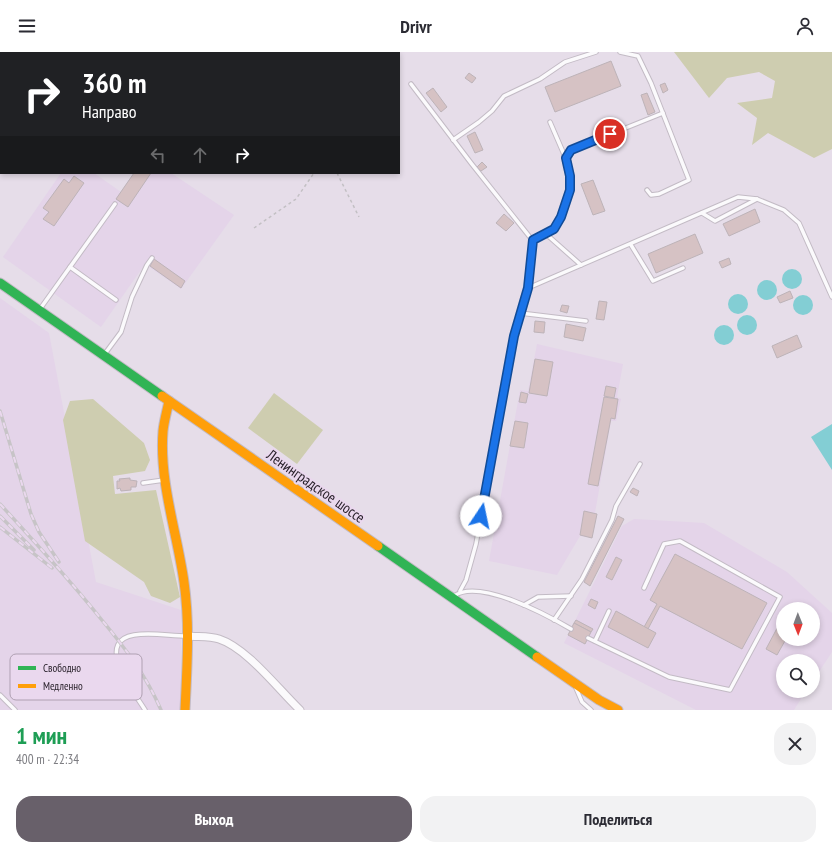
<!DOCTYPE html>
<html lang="ru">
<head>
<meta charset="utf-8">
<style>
	body { margin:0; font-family:"PT Sans Narrow",sans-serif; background:#f2f2f3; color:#2b2b33; height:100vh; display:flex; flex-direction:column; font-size:15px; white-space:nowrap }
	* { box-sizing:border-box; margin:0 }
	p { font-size:13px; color:#7c7c81 }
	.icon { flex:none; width:22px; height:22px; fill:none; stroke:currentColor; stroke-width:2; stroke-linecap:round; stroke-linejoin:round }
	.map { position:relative; height:658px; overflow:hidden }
	.details { display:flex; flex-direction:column; background:#fff; flex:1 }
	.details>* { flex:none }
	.hud { position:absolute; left:0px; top:0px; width:400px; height:122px; box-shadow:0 2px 6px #0003; background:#202124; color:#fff; overflow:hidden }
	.needle { width:26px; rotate:179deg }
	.fabs { position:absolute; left:776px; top:550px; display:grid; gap:8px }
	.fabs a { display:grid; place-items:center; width:44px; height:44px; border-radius:50%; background:#fff; box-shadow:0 2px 6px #0003; font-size:20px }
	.pin { position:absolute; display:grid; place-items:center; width:34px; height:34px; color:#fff; margin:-17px; border:2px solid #fff; border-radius:50%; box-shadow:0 1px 4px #0007 }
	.me { position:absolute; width:44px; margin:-22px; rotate:11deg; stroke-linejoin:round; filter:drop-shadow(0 0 3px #0008) }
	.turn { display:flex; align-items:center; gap:14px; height:84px; padding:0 16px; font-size:18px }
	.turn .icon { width:52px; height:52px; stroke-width:2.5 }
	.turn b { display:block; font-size:28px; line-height:34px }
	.lanes { display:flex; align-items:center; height:38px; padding:0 16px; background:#0003; justify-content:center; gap:20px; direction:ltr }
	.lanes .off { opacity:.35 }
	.round { display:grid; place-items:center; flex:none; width:42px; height:42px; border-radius:16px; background:#f2f2f3 }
	.summary { display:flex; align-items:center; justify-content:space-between; height:68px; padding:0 16px }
	h1 { font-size:24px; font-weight:800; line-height:30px; color:#1e9e55 }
	.cta { display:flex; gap:8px; margin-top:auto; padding:8px 16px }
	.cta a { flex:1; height:46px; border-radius:16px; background:#68606a; color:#fff; font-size:16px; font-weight:800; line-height:46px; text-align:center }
	.cta a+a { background:#f2f2f3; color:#2b2b33 }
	header { display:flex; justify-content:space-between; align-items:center; height:52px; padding:0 16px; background:#fff; font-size:18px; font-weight:800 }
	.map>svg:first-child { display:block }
	.built { fill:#e4d4e9; fill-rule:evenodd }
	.green { fill:#cecdb0 }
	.water { fill:#83ced4 }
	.building { fill:#d6c2c4; stroke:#bdb3b8 }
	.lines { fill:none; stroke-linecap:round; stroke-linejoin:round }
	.lane-casing { stroke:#c3bbc5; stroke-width:5.5 }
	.street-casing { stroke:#c3bbc5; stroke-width:9 }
	.fast-casing { stroke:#c3bbc5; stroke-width:11 }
	.slow-casing { stroke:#c3bbc5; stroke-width:11 }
	.path { stroke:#c3c0c4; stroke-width:1.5; stroke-dasharray:3 3; stroke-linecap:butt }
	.lane { stroke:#fbfafc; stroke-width:3.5 }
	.street { stroke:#fbfafc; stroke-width:7 }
	.fast { stroke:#30b455; stroke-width:9 }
	.slow { stroke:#ff9f0a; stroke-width:9 }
	.rail-casing { stroke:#c7c4c7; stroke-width:3.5 }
	.rail { stroke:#ead8ee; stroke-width:2; stroke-dasharray:6; stroke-linecap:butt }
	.route-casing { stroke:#114b97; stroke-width:10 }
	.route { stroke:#1a73e8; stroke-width:7 }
	.labels { text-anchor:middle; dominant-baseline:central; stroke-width:4; stroke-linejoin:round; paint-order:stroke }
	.street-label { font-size:15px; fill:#241d26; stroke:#ead8ee }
	.key { fill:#ead8ee; stroke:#afa0b2; stroke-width:1 }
	.key-label { font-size:11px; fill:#241d26 }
</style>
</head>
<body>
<header><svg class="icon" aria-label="menu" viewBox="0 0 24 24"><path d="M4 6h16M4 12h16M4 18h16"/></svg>Drivr<svg class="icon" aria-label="person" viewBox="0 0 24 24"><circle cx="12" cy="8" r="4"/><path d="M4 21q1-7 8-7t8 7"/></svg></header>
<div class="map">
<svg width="832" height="658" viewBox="0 0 832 658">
	<rect width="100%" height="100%" fill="#e6dde9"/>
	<!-- built -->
	<g class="built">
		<polygon points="61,121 94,121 121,140 134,121 171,121 234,163 181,237 145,212 101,275 3,205"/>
		<polygon points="0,246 49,281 96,530 181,558 181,658 0,658"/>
		<polygon points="537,292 623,312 617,345 621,347 616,369 611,369 595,461 597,462 592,486 580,484 557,523 489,509 520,338 528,339"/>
		<path d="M634,467L704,471L787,520L832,561V600L813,629V609H783V639H806L794,658H696L564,591L622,474ZM783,557H813V587H783Z"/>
	</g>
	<!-- green -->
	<g class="green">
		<polygon points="674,0 832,0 832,97 814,106 768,81 752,93 757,66 737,51 772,46 775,29 759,20 727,26 709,46"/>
		<polygon points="274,341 323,378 297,412 248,376"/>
		<polygon points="93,347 144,391 150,408 145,419 113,424 115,442 156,438 180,545 170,551 151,544 144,530 85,489 63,368 70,349"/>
	</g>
	<!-- water -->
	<g class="water">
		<circle cx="792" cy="227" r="10"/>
		<circle cx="767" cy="238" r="10"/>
		<circle cx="738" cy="252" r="10"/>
		<circle cx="803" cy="253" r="10"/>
		<circle cx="747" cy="273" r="10"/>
		<circle cx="724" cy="283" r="10"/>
		<polygon points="832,372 832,418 811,385"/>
	</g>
	<!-- building -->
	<g class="building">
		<polygon points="611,9 621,34 555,60 545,35"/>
		<polygon points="469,21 476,26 472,31 465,26"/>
		<polygon points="665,31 668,38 663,41 660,33"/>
		<polygon points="433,36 447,55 441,60 426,41"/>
		<polygon points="647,41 655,60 648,63 641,43"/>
		<polygon points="475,80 483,98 475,101 467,84"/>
		<polygon points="482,110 487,115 481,119 477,115"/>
		<polygon points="134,121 151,121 128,155 116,147"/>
		<polygon points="74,124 84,131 54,174 43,167 49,160 43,156 64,127 69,131"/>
		<polygon points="593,128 605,159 593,163 581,132"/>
		<polygon points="755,157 760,170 729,184 723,172"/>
		<polygon points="504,162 514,171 506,179 496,171"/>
		<polygon points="695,182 703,201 656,221 648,202"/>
		<polygon points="729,206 731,212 722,216 719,210"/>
		<polygon points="154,207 185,229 181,236 150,214"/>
		<polygon points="790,239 793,246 780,251 777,245"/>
		<polygon points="599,249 607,250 604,268 596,267"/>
		<polygon points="562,253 569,254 567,261 560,259"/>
		<polygon points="535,269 545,270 544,281 534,280"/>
		<polygon points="566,272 586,276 583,289 564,285"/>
		<polygon points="797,283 802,295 777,306 772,294"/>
		<polygon points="535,307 553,310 547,344 529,341"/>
		<polygon points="606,334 616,336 614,346 604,344"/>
		<polygon points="521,340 528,342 526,351 519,350"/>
		<polygon points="604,345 618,347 615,367 611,366 598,434 588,432"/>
		<polygon points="515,369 528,371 524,396 510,394"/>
		<polygon points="130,426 130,428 137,429 136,435 131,435 131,438 121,439 120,436 117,437 117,429 120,429 119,427"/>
		<polygon points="633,436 639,439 637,444 630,440"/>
		<polygon points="584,459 597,462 592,486 580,483"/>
		<polygon points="618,464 624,467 590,534 584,530"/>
		<polygon points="675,502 767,551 742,597 660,554 648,577 644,575 657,552 650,548"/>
		<polygon points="616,505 622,508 612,528 606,525"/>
		<polygon points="591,547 598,550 595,557 588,553"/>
		<polygon points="616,559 656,581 648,596 608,575"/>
		<polygon points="783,565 783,587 786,587 777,603 766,597"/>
		<polygon points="576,568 593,577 591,580 574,571"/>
		<polygon points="574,571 591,580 585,592 568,583"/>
	</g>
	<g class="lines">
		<defs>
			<g id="lane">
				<polyline points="620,0 638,4 651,31 689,128 659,142 651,143 647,138"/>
				<polyline points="411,32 471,111 533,189 528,236 514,284 476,492 466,528 460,539"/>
				<polyline points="550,70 566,107"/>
				<polyline points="453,88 479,70 492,59 504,44 540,27 565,10 596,0"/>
				<polyline points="702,161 715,169 757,147"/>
				<polyline points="546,182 581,213"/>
				<polyline points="533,189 554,177 561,165 570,138 570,124 566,107 571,98 663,61"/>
				<polyline points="631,193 653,229 683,216"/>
				<polyline points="70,215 116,248"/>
				<polyline points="528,236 738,145 757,147 784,158 799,171 832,245"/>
				<polyline points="40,257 115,152"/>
				<polyline points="520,261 586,269"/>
				<polyline points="104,303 121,280 132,245 147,213 152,206"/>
				<polyline points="143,431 164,428"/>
				<path d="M454,544C479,526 547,563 571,577"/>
				<polyline points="524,553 538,545 571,544"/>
				<polyline points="554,568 582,527 612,468 616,454 640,412"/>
				<polyline points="588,586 669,625 730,638 780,545 680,489 664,492 644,536"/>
				<polyline points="595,589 609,559"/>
				<polyline points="576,636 582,650 591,658"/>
				<polyline points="0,643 15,658"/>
				<path d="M145,658C135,641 93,590 134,583C151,580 170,584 187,584"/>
			</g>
			<path id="street" d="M188,584C198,585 210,584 219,587C247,596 278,637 300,658"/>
			<g id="fast">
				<polyline points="0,231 162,344"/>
				<polyline points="378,494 537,605"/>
			</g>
			<g id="slow">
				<polyline points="162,344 378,494"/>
				<path d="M169,349C167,359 164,369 163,379C159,430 177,480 184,530C190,572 187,615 185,658"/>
				<polyline points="537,605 599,648 618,658"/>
			</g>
		</defs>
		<!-- lane casing -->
		<use href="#lane" class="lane-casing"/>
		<!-- street casing -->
		<use href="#street" class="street-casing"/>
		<!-- fast casing -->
		<use href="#fast" class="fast-casing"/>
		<!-- slow casing -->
		<use href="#slow" class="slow-casing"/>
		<!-- path -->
		<g class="path">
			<polyline points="307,0 307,1"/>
			<polyline points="337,121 359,165"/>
			<polyline points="254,176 296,147 314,121"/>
		</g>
		<!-- lane -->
		<use href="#lane" class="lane"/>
		<!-- street -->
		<use href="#street" class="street"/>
		<!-- fast -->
		<use href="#fast" class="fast"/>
		<!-- slow -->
		<use href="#slow" class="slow"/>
		<defs>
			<g id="rail">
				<polyline points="0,359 31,462 39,480 59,510"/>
				<path d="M0,452C35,490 69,527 101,567C125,596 146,623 161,658"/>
				<polyline points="0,464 34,498"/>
				<polyline points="0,475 52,516"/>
			</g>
		</defs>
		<!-- rail casing -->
		<use href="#rail" class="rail-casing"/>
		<!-- rail -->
		<use href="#rail" class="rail"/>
	</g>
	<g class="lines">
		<defs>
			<polyline id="route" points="481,464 514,284 528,236 533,188 554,177 561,165 570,138 570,124 566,106 571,98 610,82"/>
		</defs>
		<!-- route casing -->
		<use href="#route" class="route-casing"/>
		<!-- route -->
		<use href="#route" class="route"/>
	</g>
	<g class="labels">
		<!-- street labels -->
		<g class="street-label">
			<text transform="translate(316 434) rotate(35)">Ленинградское шоссе</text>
		</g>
	</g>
	<!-- legend -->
	<rect x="10" y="602" width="132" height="46" rx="6" class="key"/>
	<rect x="18" y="614" width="18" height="4" fill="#30b455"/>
	<rect x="18" y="632" width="18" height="4" fill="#ff9f0a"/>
	<g class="key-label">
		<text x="43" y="620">Свободно</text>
		<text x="43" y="638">Медленно</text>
	</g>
</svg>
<div class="fabs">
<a><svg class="needle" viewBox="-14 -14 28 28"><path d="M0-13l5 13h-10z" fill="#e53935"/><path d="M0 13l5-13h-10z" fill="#7c7c81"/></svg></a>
<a><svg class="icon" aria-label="search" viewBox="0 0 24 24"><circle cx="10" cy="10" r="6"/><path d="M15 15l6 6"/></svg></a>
</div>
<div class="pin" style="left:610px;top:82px;background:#d93025"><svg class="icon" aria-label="arrive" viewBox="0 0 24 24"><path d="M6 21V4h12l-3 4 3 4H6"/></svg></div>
<svg class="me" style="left:481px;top:464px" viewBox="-20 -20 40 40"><circle r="19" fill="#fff"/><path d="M0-13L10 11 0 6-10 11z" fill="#1a73e8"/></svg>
<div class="hud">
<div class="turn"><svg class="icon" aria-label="right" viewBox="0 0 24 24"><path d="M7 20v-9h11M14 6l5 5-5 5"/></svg><div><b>360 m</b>Направо</div></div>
<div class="lanes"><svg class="icon off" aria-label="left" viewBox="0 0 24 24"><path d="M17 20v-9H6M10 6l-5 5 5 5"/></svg><svg class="icon off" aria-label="ahead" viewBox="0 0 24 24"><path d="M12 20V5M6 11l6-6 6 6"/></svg><svg class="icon" aria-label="right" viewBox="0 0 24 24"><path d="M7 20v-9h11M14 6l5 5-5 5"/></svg></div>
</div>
</div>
<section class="details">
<div class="summary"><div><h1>1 мин</h1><p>400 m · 22:34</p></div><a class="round"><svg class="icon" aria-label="close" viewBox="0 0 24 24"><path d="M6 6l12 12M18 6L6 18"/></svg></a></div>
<div class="cta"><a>Выход</a><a>Поделиться</a></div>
</section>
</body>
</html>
